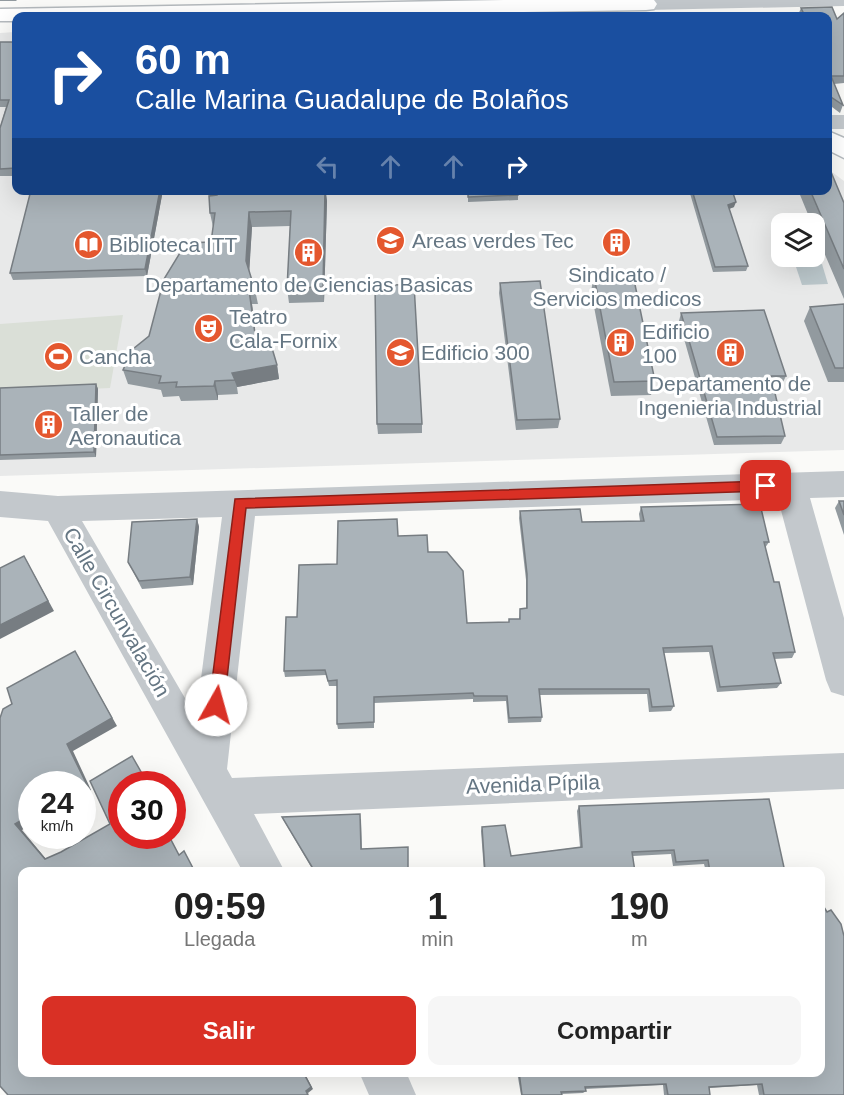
<!DOCTYPE html>
<html lang="es">
<head>
<meta charset="utf-8">
<style>
	body { margin:0; font-family:Arial,sans-serif; background:#f6f6f6; color:#222; height:100vh; display:flex; flex-direction:column; font-size:22px; white-space:nowrap }
	* { box-sizing:border-box; margin:0 }
	p { font-size:20px; color:#767676 }
	.icon { flex:none; width:33px; height:33px; fill:none; stroke:currentColor; stroke-width:2; stroke-linecap:round; stroke-linejoin:round }
	.map { position:relative; flex:1; overflow:hidden }
	.details { position:absolute; left:18px; top:867px; width:807px; height:210px; display:flex; flex-direction:column; background:#fff; border-radius:12px; box-shadow:0 6px 24px #0002 }
	.details>* { flex:none }
	.guide { position:absolute; left:12px; top:12px; width:820px; height:183px; border-radius:12px; box-shadow:0 6px 24px #0002; background:#1a4fa0; color:#fff; overflow:hidden }
	.buttons { position:absolute; left:771px; top:213px; display:grid; gap:12px }
	.buttons a { display:grid; place-items:center; width:54px; height:54px; border-radius:12px; background:#fff; box-shadow:0 6px 24px #0002; font-size:30px }
	.speed { position:absolute; left:18px; top:771px; display:flex; gap:12px; font-size:30px; font-weight:700; text-align:center }
	.speed>* { display:grid; place-content:center; width:78px; height:78px; border-radius:50%; background:#fff; box-shadow:0 6px 24px #0002; line-height:1 }
	.speed small { font-size:15px; font-weight:400 }
	.speed .limit { border:9px solid #d22; background:#fff; color:#111 }
	.pin { position:absolute; display:grid; place-items:center; width:51px; height:51px; color:#fff; margin:-26px; border-radius:12px; box-shadow:0 3px 9px #0006 }
	.me { position:absolute; width:66px; margin:-33px; rotate:7deg; stroke-linejoin:round; filter:drop-shadow(0 0 4px #0008) }
	.turn { display:flex; align-items:center; gap:21px; height:126px; padding:0 24px; font-size:27px }
	.turn .icon { width:78px; height:78px; stroke-width:2.5 }
	.turn b { display:block; font-size:42px; line-height:51px }
	.lanes { display:flex; align-items:center; height:57px; padding:0 24px; background:#0003; justify-content:center; gap:30px; direction:ltr }
	.lanes .off { opacity:.35 }
	.eta { display:flex; justify-content:space-evenly; align-items:center; height:102px; text-align:center }
	.eta b { font-size:36px; font-weight:700; line-height:42px }
	.button { display:flex; gap:12px; margin-top:auto; padding:12px 24px }
	.button a { flex:1; height:69px; border-radius:12px; background:#d93025; color:#fff; font-size:24px; font-weight:700; line-height:69px; text-align:center }
	.button a+a { background:#f6f6f6; color:#222 }
	.map>svg:first-child { display:block }
	.built { fill:#e8e9e9; fill-rule:evenodd }
	.green { fill:#dadfd7 }
	.water { fill:#bbc7cb }
	.lines { fill:none; stroke-linecap:round; stroke-linejoin:round }
	.major-casing { stroke:#b5babe; stroke-width:3 }
	.minor { fill:#c3c8cc; fill-rule:evenodd }
	.major { fill:#fff; fill-rule:evenodd }
	.wall { fill:#929a9f }
	.shaded-wall { fill:#777d82 }
	.building { fill:#aab3b9; stroke:#777d82; stroke-width:1.5 }
	.route { fill:#d93025; stroke:#8d1f18; stroke-width:1.5 }
	.labels { text-anchor:middle; dominant-baseline:central; stroke-width:6; stroke-linejoin:round; paint-order:stroke }
	.poi-label { font-size:21px; fill:#657683; stroke:#fff; text-anchor:start }
	.street-label { font-size:21px; fill:#657683; stroke:#fff }
</style>
</head>
<body>
<div class="map">
<svg width="844" height="1095" viewBox="0 0 844 1095">
	<rect width="100%" height="100%" fill="#fafaf8"/>
	<!-- built -->
	<path class="built" d="M16,32V190H828V169L844,181V450L0,476V33ZM782,224H814V256H782Z"/>
	<!-- green -->
	<polygon class="green" points="123,315 110,388 0,393 0,324"/>
	<!-- water -->
	<polygon class="water" points="822,264 828,284 802,285 796,267"/>
	<g class="lines">
		<defs>
			<g id="major">
				<polygon points="504,0 654,0 657,4 654,9 646,10 291,16 16,16 16,21 0,21 0,9"/>
				<polygon points="828,131 844,138 844,158 828,150"/>
			</g>
		</defs>
		<!-- major casing -->
		<use href="#major" class="major-casing"/>
		<!-- minor -->
		<g class="minor">
			<polygon points="634,0 844,0 844,6 646,10 638,9"/>
			<rect x="828" y="115" width="16" height="14"/>
			<path d="M844,471V497L810,498L844,618V696L831,692L826,680L778,499L255,516L227,769L232,778L844,753V789L254,814L285,872H243L48,521L0,517V491L58,496ZM222,517L196,717L82,521Z"/>
			<polygon points="359,1072 406,1072 416,1095 369,1095"/>
		</g>
		<!-- major -->
		<use href="#major" class="major"/>
	</g>
	<!-- wall -->
	<g class="wall">
		<polygon points="0,0 17,0 16,1 0,1"/>
		<polygon points="801,8 837,19 844,13 844,83 834,84 843,105 840,113 828,104 828,16 799,16 798,15"/>
		<polygon points="0,42 16,42 16,176 0,176 0,128 6,107 0,107"/>
		<polygon points="31,190 163,190 147,276 13,280 10,273"/>
		<polygon points="217,190 259,190 259,191 271,190 326,190 327,201 324,302 289,303 287,288 290,226 252,227 249,271 255,290 258,304 252,304 256,340 277,365 279,379 237,387 238,394 218,395 218,400 181,401 179,396 163,397 161,390 128,384 123,370 149,336 211,242 213,227 210,213 217,195"/>
		<polygon points="468,190 518,190 518,200 468,202"/>
		<polygon points="689,190 732,190 734,207 729,209 748,266 746,271 713,272"/>
		<polygon points="798,190 828,190 844,203 844,299 814,229 814,224 812,224"/>
		<polygon points="594,276 655,381 651,395 611,396 591,291"/>
		<polygon points="500,283 560,419 558,428 516,430 499,293"/>
		<polygon points="844,304 844,382 828,382 804,321 810,307"/>
		<polygon points="681,313 786,376 782,384 772,384 785,436 781,444 714,445 679,321"/>
		<polygon points="96,384 98,389 96,457 0,460 0,388"/>
		<polygon points="377,424 422,424 422,433 378,434"/>
		<polygon points="839,501 844,501 844,535 835,508"/>
		<polygon points="641,507 769,542 765,548 774,582 795,652 792,658 774,659 781,683 777,688 717,692 709,652 664,653 674,706 671,711 649,712 647,694 540,695 542,717 541,722 508,723 506,701 473,702 473,699 374,703 374,728 338,729 337,724 337,686 329,686 326,675 285,677 284,671 297,617 337,564 398,536 428,552 467,623 509,622 509,619 519,619 520,609 526,608 526,580 519,518 520,511 582,522 640,521 639,514"/>
		<polygon points="197,519 199,527 193,585 142,589 128,562"/>
		<polygon points="579,806 785,872 706,872 704,864 673,866 671,854 633,856 635,872 484,872 481,831 482,827 511,856 580,847 577,811"/>
		<polygon points="282,817 361,819 362,849 408,872 314,872 284,821"/>
		<polygon points="517,1072 820,1072 844,1095 759,1095 757,1085 709,1088 710,1095 664,1095 663,1085 585,1089 586,1091 583,1093 561,1094 562,1095 521,1095"/>
	</g>
	<!-- shaded-wall -->
	<g class="shaded-wall">
		<polygon points="160,190 163,190 147,276 145,269"/>
		<polygon points="325,190 327,201 324,302 323,287"/>
		<polygon points="736,202 734,207 726,210 728,205"/>
		<polygon points="249,212 252,227 249,276 246,261"/>
		<polygon points="249,290 252,304 258,355 256,341"/>
		<polygon points="277,365 279,379 237,387 232,373"/>
		<polygon points="215,381 218,395 218,400 214,386"/>
		<polygon points="96,384 98,389 96,457 94,452"/>
		<polygon points="197,519 199,527 193,585 190,577"/>
		<polygon points="24,556 54,611 0,639 0,625"/>
		<polygon points="75,651 117,726 73,751 91,790 82,795 82,785 67,744"/>
		<polygon points="32,814 32,824 22,830 51,865 45,859 15,824"/>
		<polygon points="303,1072 304,1072 313,1089 308,1093 309,1095 306,1091"/>
	</g>
	<!-- building -->
	<g class="building">
		<polygon points="832,7 837,19 844,13 844,76 831,76 843,105 828,95 828,16 805,16 801,8"/>
		<polygon points="0,42 16,42 16,168 0,169 0,128 9,100 0,100"/>
		<polygon points="828,172 831,172 844,203 844,269 810,190 828,190"/>
		<polygon points="31,190 160,190 145,269 10,273"/>
		<polygon points="217,190 256,190 256,192 271,190 325,190 323,287 287,288 291,211 249,212 246,261 255,290 249,290 256,341 269,338 277,365 232,373 235,380 215,381 214,386 176,387 177,382 159,383 161,376 123,370 133,349 149,336 164,279 186,243 211,242 215,213 210,213 209,196 217,195"/>
		<polygon points="468,190 518,190 518,195 468,197"/>
		<polygon points="692,190 732,190 736,202 728,205 748,266 715,267"/>
		<polygon points="633,275 655,381 614,382 594,276"/>
		<polygon points="540,281 560,419 517,420 500,283"/>
		<polygon points="414,284 422,424 377,424 375,286"/>
		<polygon points="844,304 844,368 835,368 810,307"/>
		<polygon points="764,310 786,376 771,376 785,436 717,437 681,313"/>
		<polygon points="96,384 94,452 0,455 0,388"/>
		<polygon points="839,501 844,501 844,515"/>
		<polygon points="760,504 769,542 764,542 774,582 779,582 795,652 773,653 781,683 720,687 712,646 663,648 674,706 652,707 649,689 539,689 542,717 509,718 507,696 474,696 473,693 374,697 374,722 337,724 337,680 328,681 325,670 284,671 286,617 297,617 299,565 337,564 338,521 397,519 398,536 427,535 428,552 447,552 463,571 467,623 509,622 509,619 520,619 520,609 527,608 527,574 520,511 580,509 582,522 644,521 641,507"/>
		<polygon points="197,519 190,577 139,581 128,562 132,522"/>
		<polygon points="24,556 48,601 0,625 0,568"/>
		<polygon points="75,651 112,718 67,744 86,783 82,785 32,784 32,814 15,824 45,859 61,852 110,824 90,781 132,756 148,784 122,784 122,836 169,836 179,855 184,851 195,872 22,872 22,1072 303,1072 311,1087 306,1091 308,1095 8,1095 0,1086 0,718 3,709 12,704 7,688"/>
		<polygon points="769,799 785,872 710,872 708,860 676,862 674,850 632,852 635,872 485,872 482,827 505,825 511,856 582,847 579,806"/>
		<polygon points="360,814 361,849 408,847 408,872 315,872 282,817"/>
		<polygon points="822,904 827,912 831,910 841,924 844,936 844,1095 764,1095 762,1084 709,1087 710,1095 668,1095 666,1084 585,1087 586,1091 561,1092 562,1095 522,1095 519,1072 820,1072 820,905"/>
	</g>
	<!-- route -->
	<polygon class="route" points="766,481 773,486 766,491 246,508 224,705 222,710 216,712 211,710 209,705 235,499"/>
	<!-- icons -->
	<defs>
		<symbol id="university-disc" viewBox="-11 -11 22 22"><circle r="9.5" fill="#e4572e" stroke="#fff"/><path d="M0-5L7-2L0 1L-7-2ZM-4 1L0 2.5L4 1V4Q0 6-4 4Z" fill="#fff"/></symbol>
		<symbol id="building-disc" viewBox="-11 -11 22 22"><circle r="9.5" fill="#e4572e" stroke="#fff"/><path d="M-4-6H4V6H1V3H-1V6H-4ZM-2.5-4.3h1.7v1.8h-1.7ZM.8-4.3h1.7v1.8H.8ZM-2.5-1h1.7V.8h-1.7ZM.8-1h1.7V.8H.8Z" fill="#fff"/></symbol>
		<symbol id="library-disc" viewBox="-11 -11 22 22"><circle r="9.5" fill="#e4572e" stroke="#fff"/><path d="M-6-4Q-3-5.5-.7-3.5V5Q-3 3-6 4ZM6-4Q3-5.5 .7-3.5V5Q3 3 6 4Z" fill="#fff"/></symbol>
		<symbol id="theatre-disc" viewBox="-11 -11 22 22"><circle r="9.5" fill="#e4572e" stroke="#fff"/><path d="M-5-5.5Q0-4 5-5.5V0Q5 5 0 6Q-5 5-5 0ZM-3.3-2.5H-1v1.5H-3.3ZM1-2.5H3.3v1.5H1ZM-2.8 1Q0 5.5 2.8 1Z" fill="#fff"/></symbol>
		<symbol id="stadium-disc" viewBox="-11 -11 22 22"><circle r="9.5" fill="#e4572e" stroke="#fff"/><path d="M0-5a6.5 5 0 1 0 0 10a6.5 5 0 1 0 0-10ZM-3.5-1.8h7v3.6h-7Z" fill="#fff"/></symbol>
	</defs>
	<g fill-rule="evenodd">
		<use href="#university-disc" x="374" y="224" width="33" height="33"/>
		<use href="#building-disc" x="600" y="226" width="33" height="33"/>
		<use href="#library-disc" x="72" y="228" width="33" height="33"/>
		<use href="#building-disc" x="292" y="236" width="33" height="33"/>
		<use href="#theatre-disc" x="192" y="312" width="33" height="33"/>
		<use href="#building-disc" x="604" y="326" width="33" height="33"/>
		<use href="#university-disc" x="384" y="336" width="33" height="33"/>
		<use href="#building-disc" x="714" y="336" width="33" height="33"/>
		<use href="#stadium-disc" x="42" y="340" width="33" height="33"/>
		<use href="#building-disc" x="32" y="408" width="33" height="33"/>
	</g>
	<g class="labels">
		<!-- poi labels -->
		<g class="poi-label">
			<text x="412" y="240">Areas verdes Tec</text>
			<text x="109" y="244">Biblioteca ITT</text>
			<text x="617" y="274" text-anchor="middle">Sindicato /<tspan x="617" dy="24">Servicios medicos</tspan></text>
			<text x="309" y="284" text-anchor="middle">Departamento de Ciencias Basicas</text>
			<text x="229" y="316">Teatro<tspan x="229" dy="24">Cala-Fornix</tspan></text>
			<text x="642" y="331">Edificio<tspan x="642" dy="24">100</tspan></text>
			<text x="421" y="352">Edificio 300</text>
			<text x="79" y="356">Cancha</text>
			<text x="730" y="383" text-anchor="middle">Departamento de<tspan x="730" dy="24">Ingenieria Industrial</tspan></text>
			<text x="69" y="413">Taller de<tspan x="69" dy="24">Aeronautica</tspan></text>
		</g>
		<!-- street labels -->
		<g class="street-label">
			<text transform="translate(117 612) rotate(60)">Calle Circunvalación</text>
			<text transform="translate(533 784) rotate(-2)">Avenida Pípila</text>
		</g>
	</g>
</svg>
<div class="buttons">
<a><svg class="icon" aria-label="layers" viewBox="0 0 24 24"><path d="M12 4l9 5-9 5-9-5zM3 14l9 5 9-5"/></svg></a>
</div>
<div class="speed"><div>24<small>km/h</small></div><div class="limit">30</div></div>
<div class="pin" style="left:766px;top:486px;background:#d93025"><svg class="icon" aria-label="arrive" viewBox="0 0 24 24"><path d="M6 21V4h12l-3 4 3 4H6"/></svg></div>
<svg class="me" style="left:216px;top:705px" viewBox="-20 -20 40 40"><circle r="19" fill="#fff"/><path d="M0-13L10 11 0 6-10 11z" fill="#d93025"/></svg>
<div class="guide">
<div class="turn"><svg class="icon" aria-label="right" viewBox="0 0 24 24"><path d="M7 20v-9h11M14 6l5 5-5 5"/></svg><div><b>60 m</b>Calle Marina Guadalupe de Bolaños</div></div>
<div class="lanes"><svg class="icon off" aria-label="left" viewBox="0 0 24 24"><path d="M17 20v-9H6M10 6l-5 5 5 5"/></svg><svg class="icon off" aria-label="ahead" viewBox="0 0 24 24"><path d="M12 20V5M6 11l6-6 6 6"/></svg><svg class="icon off" aria-label="ahead" viewBox="0 0 24 24"><path d="M12 20V5M6 11l6-6 6 6"/></svg><svg class="icon" aria-label="right" viewBox="0 0 24 24"><path d="M7 20v-9h11M14 6l5 5-5 5"/></svg></div>
</div>
<section class="details">
<div class="eta">
<div><b>09:59</b><p>Llegada</p></div>
<div><b>1</b><p>min</p></div>
<div><b>190</b><p>m</p></div>
</div>
<div class="button"><a>Salir</a><a>Compartir</a></div>
</section>
</div>
</body>
</html>
